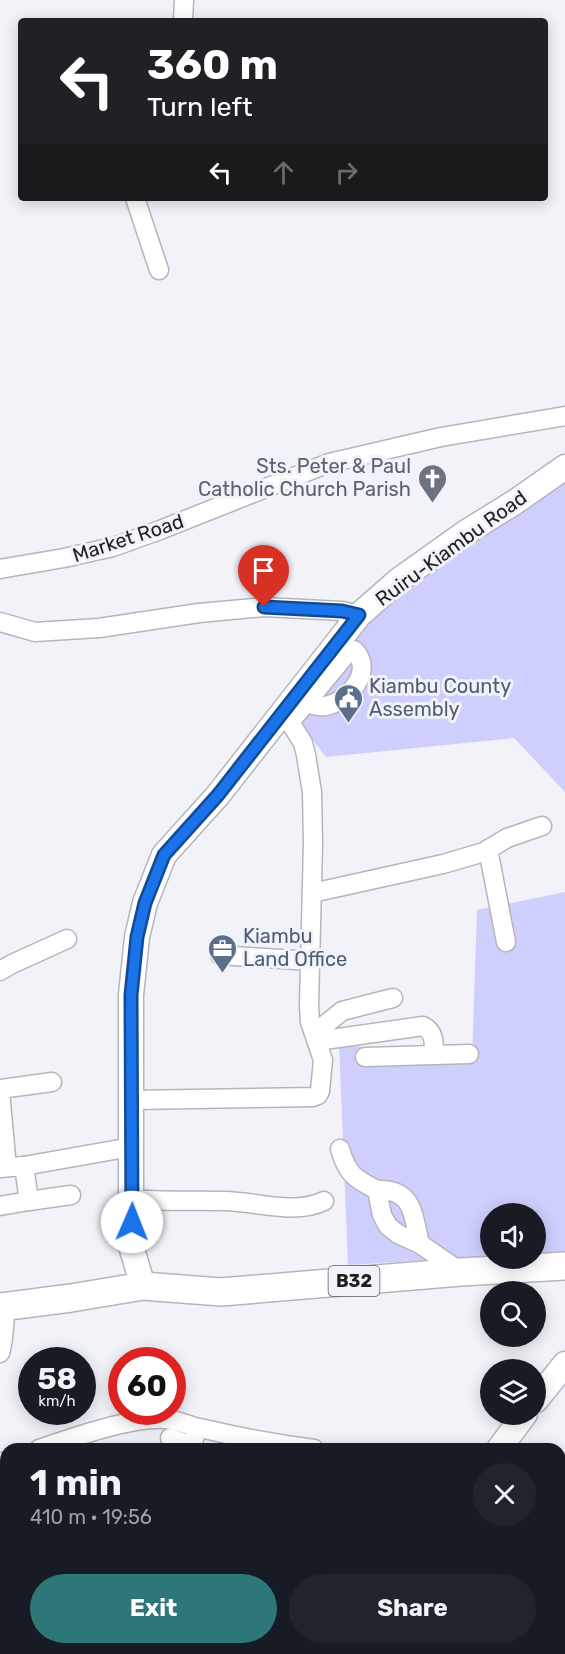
<!DOCTYPE html>
<html lang="en">
<head>
<meta charset="utf-8">
<style>
	body { margin:0; font-family:Rubik,sans-serif; background:#20242c; color:#f1f3f6; height:100vh; display:flex; flex-direction:column; font-size:22px; white-space:nowrap }
	* { box-sizing:border-box; margin:0 }
	p { font-size:20px; color:#9ea1a6 }
	.icon { flex:none; width:33px; height:33px; fill:none; stroke:currentColor; stroke-width:2; stroke-linecap:round; stroke-linejoin:round }
	.map { position:relative; flex:1; overflow:hidden }
	.details { position:absolute; left:0px; top:1443px; width:566px; height:212px; display:flex; flex-direction:column; background:#171b24; border-radius:18px 18px 0 0; box-shadow:0 3px 15px #0003 }
	.details>* { flex:none }
	.top-card { position:absolute; left:18px; top:18px; width:530px; height:183px; border-radius:6px; box-shadow:0 3px 15px #0003; background:#202124; color:#fff; overflow:hidden }
	.fabs { position:absolute; left:480px; top:1203px; display:grid; gap:12px }
	.fabs a { display:grid; place-items:center; width:66px; height:66px; border-radius:50%; background:#171b24; box-shadow:0 3px 15px #0003; font-size:30px }
	.speed { position:absolute; left:18px; top:1347px; display:flex; gap:12px; font-size:30px; font-weight:700; text-align:center }
	.speed>* { display:grid; place-content:center; width:78px; height:78px; border-radius:50%; background:#171b24; box-shadow:0 3px 15px #0003; line-height:1 }
	.speed small { font-size:15px; font-weight:400 }
	.speed .limit { border:9px solid #d22; background:#fff; color:#111 }
	.pin { position:absolute; display:grid; place-items:center; width:51px; height:51px; color:#fff; margin:-62px -26px; border-radius:50% 50% 50% 0; rotate:-45deg; box-shadow:0 0 6px #0007 }
	.pin .icon { rotate:45deg }
	.me { position:absolute; width:66px; margin:-33px; rotate:1deg; stroke-linejoin:round; filter:drop-shadow(0 0 4px #0008) }
	.turn { display:flex; align-items:center; gap:21px; height:126px; padding:0 30px; font-size:27px }
	.turn .icon { width:78px; height:78px; stroke-width:2.5 }
	.turn b { display:block; font-size:42px; line-height:51px }
	.lanes { display:flex; align-items:center; height:57px; padding:0 30px; background:#0003; justify-content:center; gap:30px; direction:ltr }
	.lanes .off { opacity:.35 }
	.round { display:grid; place-items:center; flex:none; width:63px; height:63px; border-radius:32px; background:#20242c }
	.head { display:flex; align-items:center; justify-content:space-between; height:102px; padding:0 30px }
	h1 { font-size:36px; font-weight:700; line-height:45px }
	.action { display:flex; gap:12px; margin-top:auto; padding:12px 30px }
	.action a { flex:1; height:69px; border-radius:36px; background:#2d7778; color:#fff; font-size:24px; font-weight:700; line-height:69px; text-align:center }
	.action a+a { background:#20242c; color:#f1f3f6 }
	.map>svg:first-child { display:block }
	.green { fill:#cfcffd }
	.lines { fill:none; stroke-linecap:round; stroke-linejoin:round }
	.minor-casing { stroke:#b5b5bc; stroke-width:21 }
	.major-casing { stroke:#b5b5bc; stroke-width:27 }
	.highway-casing { stroke:#b5b5bc; stroke-width:30 }
	.minor { stroke:#fff; stroke-width:18 }
	.major { stroke:#fff; stroke-width:24 }
	.highway { stroke:#fff; stroke-width:27 }
	.route-casing { stroke:#114b97; stroke-width:15 }
	.route { stroke:#1a73e8; stroke-width:10 }
	.labels { text-anchor:middle; dominant-baseline:central; stroke-width:6; stroke-linejoin:round; paint-order:stroke }
	.shield { fill:#f2f2f9; stroke:#5e5e62; stroke-width:1.5 }
	.shield-label { font-size:18px; font-weight:bold; fill:#1f1f22 }
	.worship-label { font-size:20px; fill:#5b616d; stroke:#f2f2f9; text-anchor:end }
	.street-label { font-size:20px; fill:#1f1f22; stroke:#f2f2f9 }
	.service-label { font-size:20px; fill:#4e5e75; stroke:#f2f2f9; text-anchor:start }
</style>
</head>
<body>
<div class="map">
<svg width="565" height="1654" viewBox="0 0 565 1654">
	<rect width="100%" height="100%" fill="#f2f2f9"/>
	<!-- green -->
	<g class="green">
		<polygon points="565,478 565,792 514,738 326,757 295,717 373,615"/>
		<polygon points="565,892 565,1252 536,1254 536,1214 490,1214 490,1256 348,1265 339,1044 472,1060 477,910"/>
	</g>
	<g class="lines">
		<defs>
			<g id="minor">
				<polyline points="183,21 184,0"/>
				<polyline points="135,198 159,270"/>
				<polyline points="0,569 64,558 113,547 160,530 329,463 441,437 565,416"/>
				<polyline points="0,622 35,632 99,628 199,613 264,607 342,611 359,615"/>
				<path d="M291,721L349,651L354,650C375,670 349,702 325,706C318,707 312,705 306,703"/>
				<polyline points="488,849 506,942"/>
				<polyline points="312,893 443,864 484,852 507,838 542,826"/>
				<polyline points="220,955 310,961"/>
				<polyline points="0,971 12,964 67,939"/>
				<polyline points="315,1033 342,1011 393,998"/>
				<path d="M317,1041L423,1026C435,1032 434,1043 434,1055L469,1054"/>
				<polyline points="365,1057 434,1055"/>
				<polyline points="0,1089 52,1082"/>
				<polyline points="0,1092 7,1167"/>
				<polyline points="132,1100 313,1097 318,1095 320,1091 323,1060 310,1022 309,1006 313,843 312,792 306,755 303,743 283,711"/>
				<path d="M340,1149C347,1174 355,1179 377,1190L382,1215L388,1226L398,1234L420,1244L461,1272"/>
				<polyline points="24,1166 29,1201 71,1195"/>
				<polyline points="0,1168 24,1166 131,1147"/>
				<path d="M377,1190C414,1188 413,1216 420,1244"/>
				<path d="M132,1199C164,1202 195,1200 226,1201C257,1202 296,1215 324,1201"/>
				<polyline points="0,1206 29,1201"/>
				<path d="M0,1353C4,1342 4,1320 6,1307"/>
				<polyline points="170,1438 189,1445 192,1444 198,1428"/>
				<path d="M39,1449C71,1438 131,1417 165,1419C177,1420 189,1426 200,1428C238,1437 276,1444 314,1449"/>
				<polyline points="0,1463 6,1461"/>
				<polyline points="0,1497 6,1508"/>
				<polyline points="560,1533 565,1534"/>
				<polyline points="118,1648 123,1654"/>
				<polyline points="152,1648 164,1654"/>
				<polyline points="288,1654 291,1648"/>
			</g>
			<g id="major">
				<polyline points="143,1286 131,1246 131,995 137,937 145,903 164,855 218,795 359,615 399,580 465,533 515,502 565,467"/>
				<polyline points="536,1400 565,1364"/>
				<polyline points="499,1449 525,1414"/>
				<polyline points="342,1654 347,1648"/>
			</g>
			<polyline id="highway" points="0,1307 71,1298 143,1286 221,1292 461,1272 565,1266"/>
		</defs>
		<!-- minor casing -->
		<use href="#minor" class="minor-casing"/>
		<!-- major casing -->
		<use href="#major" class="major-casing"/>
		<!-- highway casing -->
		<use href="#highway" class="highway-casing"/>
		<!-- minor -->
		<use href="#minor" class="minor"/>
		<!-- major -->
		<use href="#major" class="major"/>
		<!-- highway -->
		<use href="#highway" class="highway"/>
	</g>
	<g class="lines">
		<defs>
			<polyline id="route" points="132,1222 131,995 137,937 145,903 164,855 218,795 359,615 342,611 264,607"/>
		</defs>
		<!-- route casing -->
		<use href="#route" class="route-casing"/>
		<!-- route -->
		<use href="#route" class="route"/>
	</g>
	<!-- icons -->
	<defs>
		<symbol id="church-pin" viewBox="-11 -11 22 30"><path d="M0 17L-7.5 6A9.5 9.5 0 1 1 7.5 6Z" fill="#6b7280" stroke="#f2f2f9"/><path d="M-1.2-6h2.4v3.5h3.3v2.4h-3.3V6h-2.4V-.1h-3.3v-2.4h3.3Z" fill="#fff"/></symbol>
		<symbol id="civic-pin" viewBox="-11 -11 22 30"><path d="M0 17L-7.5 6A9.5 9.5 0 1 1 7.5 6Z" fill="#5c6f8a" stroke="#f2f2f9"/><path d="M-.6-6.5H3V-4.5H.6V-3L4-1V1h2V6H-6V1h2V-1L-.6-3ZM-1.2 2.5V6h2.4V2.5Z" fill="#fff"/></symbol>
		<symbol id="office-pin" viewBox="-11 -11 22 30"><path d="M0 17L-7.5 6A9.5 9.5 0 1 1 7.5 6Z" fill="#5c6f8a" stroke="#f2f2f9"/><path d="M-6-3h4V-5.5h4V-3h4V5H-6ZM-1-4.5V-3h2v-1.5ZM-6 0V1H6V0Z" fill="#fff"/></symbol>
	</defs>
	<g fill-rule="evenodd">
		<use href="#church-pin" x="416" y="462" width="33" height="45"/>
		<use href="#civic-pin" x="332" y="682" width="33" height="45"/>
		<use href="#office-pin" x="206" y="932" width="33" height="45"/>
	</g>
	<g class="labels">
		<!-- shield labels -->
		<rect class="shield" x="328.5" y="1266" width="51" height="30" rx="4.5"/>
		<g class="shield-label">
			<text x="354" y="1281">B32</text>
		</g>
		<!-- worship labels -->
		<g class="worship-label">
			<text x="411" y="466">Sts. Peter &amp; Paul<tspan x="411" dy="23">Catholic Church Parish</tspan></text>
		</g>
		<!-- street labels -->
		<g class="street-label">
			<text transform="translate(128 538) rotate(-18)">Market Road</text>
			<text transform="translate(451 548) rotate(-36)">Ruiru-Kiambu Road</text>
		</g>
		<!-- service labels -->
		<g class="service-label">
			<text x="369" y="686">Kiambu County<tspan x="369" dy="23">Assembly</tspan></text>
			<text x="243" y="936">Kiambu<tspan x="243" dy="23">Land Office</tspan></text>
		</g>
	</g>
</svg>
<div class="fabs">
<a><svg class="icon" aria-label="sound" viewBox="0 0 24 24"><path d="M4 9h4l5-4v14l-5-4H4zM17 9q2 3 0 6"/></svg></a>
<a><svg class="icon" aria-label="search" viewBox="0 0 24 24"><circle cx="10" cy="10" r="6"/><path d="M15 15l6 6"/></svg></a>
<a><svg class="icon" aria-label="layers" viewBox="0 0 24 24"><path d="M12 4l9 5-9 5-9-5zM3 14l9 5 9-5"/></svg></a>
</div>
<div class="speed"><div>58<small>km/h</small></div><div class="limit">60</div></div>
<div class="pin" style="left:264px;top:607px;background:#d93025"><svg class="icon" aria-label="arrive" viewBox="0 0 24 24"><path d="M6 21V4h12l-3 4 3 4H6"/></svg></div>
<svg class="me" style="left:132px;top:1222px" viewBox="-20 -20 40 40"><circle r="19" fill="#fff"/><path d="M0-13L10 11 0 6-10 11z" fill="#1a73e8"/></svg>
<div class="top-card">
<div class="turn"><svg class="icon" aria-label="left" viewBox="0 0 24 24"><path d="M17 20v-9H6M10 6l-5 5 5 5"/></svg><div><b>360 m</b>Turn left</div></div>
<div class="lanes"><svg class="icon" aria-label="left" viewBox="0 0 24 24"><path d="M17 20v-9H6M10 6l-5 5 5 5"/></svg><svg class="icon off" aria-label="ahead" viewBox="0 0 24 24"><path d="M12 20V5M6 11l6-6 6 6"/></svg><svg class="icon off" aria-label="right" viewBox="0 0 24 24"><path d="M7 20v-9h11M14 6l5 5-5 5"/></svg></div>
</div>
<section class="details">
<div class="head"><div><h1>1 min</h1><p>410 m · 19:56</p></div><a class="round"><svg class="icon" aria-label="close" viewBox="0 0 24 24"><path d="M6 6l12 12M18 6L6 18"/></svg></a></div>
<div class="action"><a>Exit</a><a>Share</a></div>
</section>
</div>
</body>
</html>
